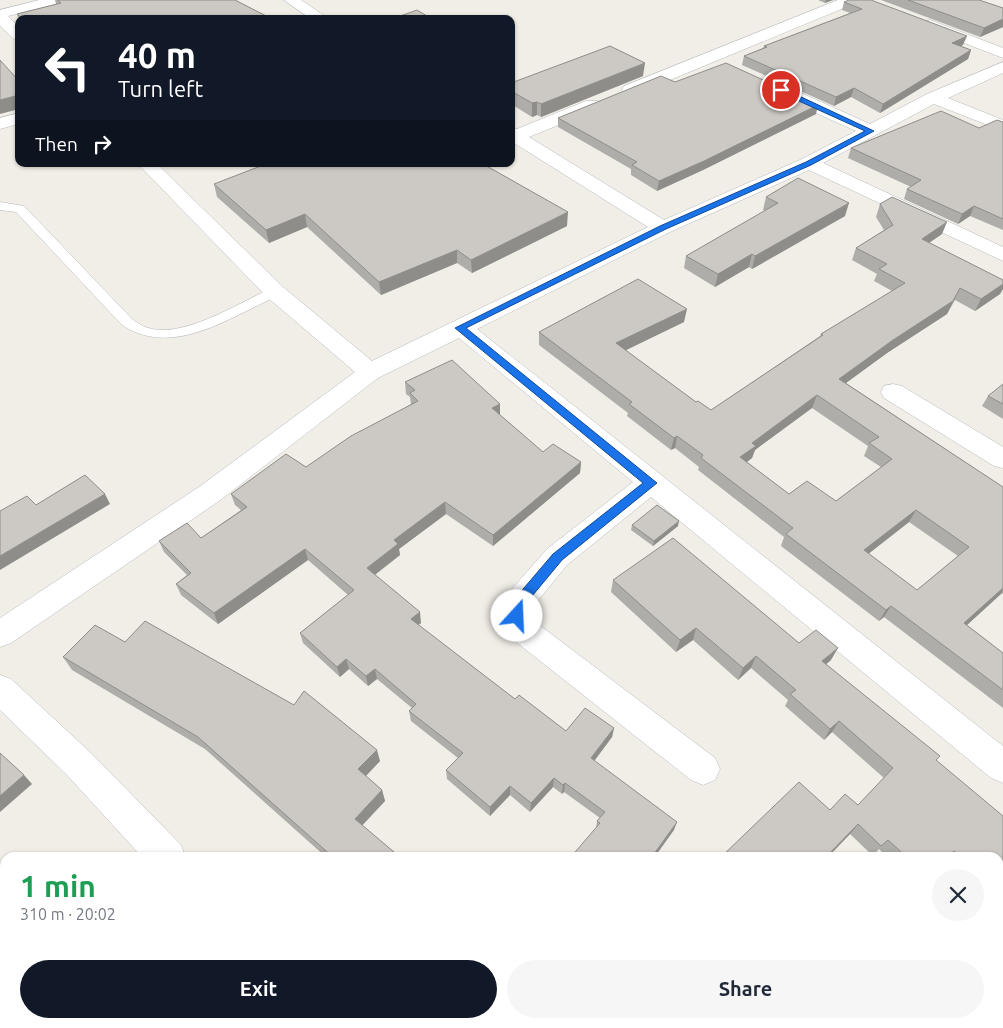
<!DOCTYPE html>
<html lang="en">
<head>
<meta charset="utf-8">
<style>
	body { margin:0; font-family:Ubuntu,sans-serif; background:#f6f6f7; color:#1f2937; height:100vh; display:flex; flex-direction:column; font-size:19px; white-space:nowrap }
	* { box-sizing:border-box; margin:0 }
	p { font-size:16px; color:#747a83 }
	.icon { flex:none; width:28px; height:28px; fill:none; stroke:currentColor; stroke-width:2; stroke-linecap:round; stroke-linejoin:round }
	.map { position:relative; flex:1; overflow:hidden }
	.panel { position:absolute; left:0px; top:852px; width:1004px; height:176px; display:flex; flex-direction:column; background:#fff; border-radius:15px 15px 0 0; box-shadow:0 1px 4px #0004 }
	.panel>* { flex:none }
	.top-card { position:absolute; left:15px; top:15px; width:500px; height:152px; border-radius:10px; box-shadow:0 1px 4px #0004; background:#111827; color:#fff; overflow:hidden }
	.pin { position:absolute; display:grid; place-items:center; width:42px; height:42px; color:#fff; margin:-21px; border:2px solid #fff; border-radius:50%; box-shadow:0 1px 5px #0007 }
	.me { position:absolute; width:55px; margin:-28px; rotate:20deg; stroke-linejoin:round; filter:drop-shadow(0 0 4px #0008) }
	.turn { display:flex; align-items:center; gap:18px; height:105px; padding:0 20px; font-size:22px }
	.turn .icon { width:65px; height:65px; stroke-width:2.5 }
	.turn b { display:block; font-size:35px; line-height:42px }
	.then { display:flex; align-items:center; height:48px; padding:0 20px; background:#0003; gap:10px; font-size:19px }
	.round { display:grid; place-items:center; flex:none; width:52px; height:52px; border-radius:26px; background:#f6f6f7 }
	.headline { display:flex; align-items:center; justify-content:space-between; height:85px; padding:0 20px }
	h1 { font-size:30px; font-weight:700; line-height:38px; color:#1e9e55 }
	.button { display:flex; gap:10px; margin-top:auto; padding:10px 20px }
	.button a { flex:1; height:58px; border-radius:30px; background:#111827; color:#fff; font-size:20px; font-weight:700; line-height:58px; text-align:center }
	.button a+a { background:#f6f6f7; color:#1f2937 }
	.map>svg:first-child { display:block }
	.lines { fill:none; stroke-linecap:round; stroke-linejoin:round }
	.lane-casing { stroke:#b7babd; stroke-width:1 }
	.street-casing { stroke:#b7babd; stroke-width:1 }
	.lane { fill:#fff; fill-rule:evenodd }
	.street { fill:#fff; fill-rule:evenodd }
	.wall { fill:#afada9; fill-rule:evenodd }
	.shaded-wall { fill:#8f8d89 }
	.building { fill:#ccc9c4; stroke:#8f8d89; fill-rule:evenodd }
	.route { fill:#1a73e8; stroke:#114b97 }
</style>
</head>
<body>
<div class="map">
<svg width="1003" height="1028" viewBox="0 0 1003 1028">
	<rect width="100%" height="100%" fill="#f1eee7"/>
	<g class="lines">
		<defs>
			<path id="lane" d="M0,202L24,206L132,319C136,322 141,325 145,327C180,341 238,303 270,289L275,288L282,292L280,295C231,316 174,359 122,325L16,212L0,210Z"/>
			<g id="street">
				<polygon points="39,0 64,0 62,3 8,16 19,27 19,41 14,39 0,26 0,10"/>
				<polygon points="284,0 301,0 329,19 311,19"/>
				<polygon points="838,0 858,0 856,3 636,94 624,94 622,90 624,86"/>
				<polygon points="930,20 1003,48 1003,58 925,28 922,25 925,22"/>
				<path d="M1003,62V73L948,98L1003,120V131L934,104L823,163L1003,247V261L809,170L670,232L477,329L1003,746V783L991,778L651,497L567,565L531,609L534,621L715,758L720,769L715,780L703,785L691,780L511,638C504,624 498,612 505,597L547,549L633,482L459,338L378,378L219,501L11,643L0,647V618L199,487L355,372L267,297L138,164H157L283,287L372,361L648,227L511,141V128L517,129L586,101H598L601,105L598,109L529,137L664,220L802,159L856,131L778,96L776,92L778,88H790L870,124L927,94Z"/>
				<polygon points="19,113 19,124 0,129 0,118"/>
				<polygon points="893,384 902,386 1003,447 1003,468 994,466 884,398 881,392 884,386"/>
				<polygon points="0,675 11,679 90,752 181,845 186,858 143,858 66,774 0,710"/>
				<polygon points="305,1024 348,1024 349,1028 306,1028"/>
			</g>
		</defs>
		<!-- lane casing -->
		<use href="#lane" class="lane-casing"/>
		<!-- street casing -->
		<use href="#street" class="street-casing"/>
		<!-- lane -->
		<use href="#lane" class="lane"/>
		<!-- street -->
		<use href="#street" class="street"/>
	</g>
	<!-- wall -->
	<g class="wall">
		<polygon points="55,0 235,0 272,19 19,19 19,20 17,14 56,4"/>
		<polygon points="818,0 833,0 825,3"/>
		<polygon points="881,0 979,0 1003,8 1003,27 980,37"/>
		<polygon points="844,2 963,45 960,46 971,50 968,59 880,113 851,97 834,106 742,65 744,56 763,48 764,46 850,13 842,10"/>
		<polygon points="643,76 541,117 537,115 532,117 511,104 511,83"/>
		<polygon points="675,82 816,114 703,170 657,191 631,175 631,169 558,127 558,118"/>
		<polygon points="1003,122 1003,230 970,216 958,224 904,199 907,189 911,187 848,158 851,148 979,128"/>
		<polygon points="214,184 567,226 472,273 457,263 381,295 307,227 269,243 217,197"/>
		<polygon points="766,197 845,216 752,269 749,267 715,287 684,268 686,256 765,211 763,210"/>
		<path d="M880,204L942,234L929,243L1003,280V289L1000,294L975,311L955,300L947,314L887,353L846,383L1003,487V594L1002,593L967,625L1003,653V708L884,617L879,621L781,546L784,537L698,470L699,467L675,448L671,450L627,416L628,413L539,345V332L684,322L625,350L696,402L711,410L820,336L821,334L892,291L874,281L877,274L852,260L856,248L884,230L876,217ZM812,408L868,446L864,456L881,467L836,501L789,494L747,462L752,458L755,450ZM909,522L958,556L917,590L868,554Z"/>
		<polygon points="405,382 500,415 543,452 581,462 580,473 493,546 446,514 399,549 400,555 375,575 421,623 418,625 515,699 566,731 614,728 612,737 594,761 674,830 596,828 597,821 600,818 564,792 562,794 553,787 530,812 510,795 490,816 447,779 446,770 458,758 411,721 409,711 412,708 377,679 368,686 349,669 340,677 303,643 300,633 348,595 308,560 218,624 181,595 176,584 187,575 164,552 159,541 201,538 241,510 235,505 231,494 306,467 411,404 410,397 406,394"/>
		<polygon points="1003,384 1003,419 982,406 988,396"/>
		<polygon points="632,525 678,526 653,546 631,530"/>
		<polygon points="613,580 799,643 831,660 826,664 936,761 1003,816 1003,894 999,891 999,858 888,858 879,849 873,856 850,834 827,858 720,858 830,810 858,805 884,778 832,732 824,740 785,706 788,700 751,668 738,680 693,640 676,652 611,592"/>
		<polygon points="125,642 380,761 366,776 382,790 385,801 362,825 401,858 327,858 205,749 72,670 63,657"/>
		<polygon points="1003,993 1003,1028 992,1028 993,1024 999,1024 999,1007"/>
		<polygon points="491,1024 594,1024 593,1026 595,1028 495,1028"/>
	</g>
	<!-- shaded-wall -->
	<g class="shaded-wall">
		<polygon points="826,0 833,0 825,3"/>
		<polygon points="1003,15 1003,27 980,37 984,28"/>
		<polygon points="967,36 963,45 948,52 952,43"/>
		<polygon points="971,50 968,59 880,113 883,104"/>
		<polygon points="645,63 643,76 541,117 541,104"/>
		<polygon points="854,88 851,97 834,106 836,97"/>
		<polygon points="19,95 19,109 0,114 0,100"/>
		<polygon points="537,102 537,115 532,117 532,103"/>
		<polygon points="818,105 816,114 703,170 657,191 659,181"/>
		<polygon points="849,203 845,216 752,269 755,256"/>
		<polygon points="974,206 970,216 958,224 962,214"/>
		<polygon points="568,212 567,226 472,273 471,260"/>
		<polygon points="305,214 307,227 269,243 266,230"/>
		<polygon points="947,222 942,234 917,251 922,239"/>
		<polygon points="457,250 457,263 381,295 379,282"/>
		<polygon points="752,254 749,267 715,287 718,274"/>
		<polygon points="1003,284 1003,289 1000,294 975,311 981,299"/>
		<polygon points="960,288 947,314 887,353 835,391 839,379 893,340"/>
		<polygon points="687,309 684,322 614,356 616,343"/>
		<polygon points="817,395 812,408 755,450 752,458 736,470 740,457 752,443"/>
		<polygon points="500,404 500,415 492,408"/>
		<polygon points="677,436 675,448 671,450 674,438"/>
		<polygon points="581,462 580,473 493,546 493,535"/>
		<polygon points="105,494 110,504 0,570 0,556"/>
		<polygon points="445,502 446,514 399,549 400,555 369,579 367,568 394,540"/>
		<polygon points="916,510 909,522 858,562 864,550"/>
		<polygon points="679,521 678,526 653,546 654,541"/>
		<polygon points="305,549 308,560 218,624 214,613"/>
		<polygon points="1003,588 1002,593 956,635 964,623"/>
		<polygon points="891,606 884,617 879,621 886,610"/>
		<polygon points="420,612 421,623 412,630 411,619"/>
		<polygon points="696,628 693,640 676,652 680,640"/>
		<polygon points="838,648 831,660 816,673 822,661"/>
		<polygon points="756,656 751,668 738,680 743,668"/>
		<polygon points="346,659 349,669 340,677 337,667"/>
		<polygon points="375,669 377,679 368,686 366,676"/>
		<polygon points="839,721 832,732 824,740 830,729"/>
		<polygon points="614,728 612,737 589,768 591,758"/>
		<polygon points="377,750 380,761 361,781 358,769"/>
		<polygon points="24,775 32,784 0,812 0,796"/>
		<polygon points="554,778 553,787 530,812 531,803"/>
		<polygon points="565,783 564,792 562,794 563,785"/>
		<polygon points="510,786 510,795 490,816 490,807"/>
		<polygon points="382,790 385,801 358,830 355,819"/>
		<polygon points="677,822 674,830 654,858 651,858"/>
		<polygon points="858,824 850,834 827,858 825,858"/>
		<polygon points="0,884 5,890 5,908 0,901"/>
		<polygon points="82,1024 88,1024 91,1028 85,1028"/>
		<polygon points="167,1024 183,1024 179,1028 163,1028"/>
	</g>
	<!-- building -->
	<g class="building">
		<polygon points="58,0 235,0 272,19 203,19 201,17 197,19 23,19 17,14 61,3"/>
		<polygon points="849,0 871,0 967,36 952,43 971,50 883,104 854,88 836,97 744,56 767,47 764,46 862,9 844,2"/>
		<polygon points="908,0 979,0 1003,8 1003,19 984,28"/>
		<polygon points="417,10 432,19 392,19"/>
		<polygon points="610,46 645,63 541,104 537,102 532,103 511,91 511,83"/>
		<polygon points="0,60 19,81 19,95 0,100"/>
		<polygon points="726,63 818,105 704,161 659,181 632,165 637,162 558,118 661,76 675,82"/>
		<polygon points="941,111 979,128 997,120 1003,122 1003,219 974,206 962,214 907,189 921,180 851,148"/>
		<polygon points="266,164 483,164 568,212 471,260 457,250 379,282 305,214 266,230 214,184"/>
		<polygon points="798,178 849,203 755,256 752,254 718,274 686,256 778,203 766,197"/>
		<path d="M892,197L947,222L922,239L1003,280V284L981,299L960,288L953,301L893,340L839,379L1003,487V588L964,623L1003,653V690L891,606L886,610L786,534L793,528L701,458L703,455L677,436L674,438L629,404L632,402L539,332L638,279L687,309L616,343L696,402L698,401L711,410L823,335L821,334L905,283L879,269L887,264L856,248L893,225L880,204ZM817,395L879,437L869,443L892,459L836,501L807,481L789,494L740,457L756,446L752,443ZM916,510L969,547L917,590L864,550Z"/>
		<polygon points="452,360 500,404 492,408 543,452 553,444 581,462 493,535 445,502 394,540 398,544 367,568 420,612 411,619 515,699 519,695 566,731 585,708 614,728 591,758 677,822 651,858 570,858 600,823 597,821 605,812 565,783 563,785 554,778 531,803 510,786 490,807 446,770 463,753 409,711 416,704 375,669 366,676 346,659 337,667 300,633 354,590 305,549 214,613 176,584 191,573 159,541 187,523 201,538 247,507 231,494 286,454 306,467 351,436 418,401 410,393 415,390 405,382"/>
		<polygon points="1003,384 1003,404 988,396"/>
		<polygon points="85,475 105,494 0,556 0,511 27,496 36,505"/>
		<polygon points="657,505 679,521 654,541 632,525"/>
		<polygon points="673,538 799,643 816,630 838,648 822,661 940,756 936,760 1003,816 1003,877 999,874 999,858 962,858 954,851 948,858 908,858 888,840 881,846 858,824 825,858 720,858 799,782 830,810 845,794 858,805 893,768 839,721 830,729 790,694 796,690 756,656 743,668 696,628 680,640 613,580"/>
		<polygon points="145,621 294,705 304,691 377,750 358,769 382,790 355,819 401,858 334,858 198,737 63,657 95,625 125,642"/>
		<polygon points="0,753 24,775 0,796"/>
		<polygon points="0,888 3,892 0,895"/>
		<polygon points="0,901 5,908 5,1024 82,1024 85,1028 0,1028"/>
		<polygon points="145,1024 167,1024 163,1028 149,1028"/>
		<polygon points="498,1024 592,1024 591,1025 595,1028 503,1028"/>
	</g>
	<!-- route -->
	<polygon class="route" points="779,89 784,89 874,131 811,165 666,229 466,328 657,483 562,560 523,607 521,620 512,620 510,606 512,602 553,554 643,483 455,328 660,226 806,162 865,131 779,92"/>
</svg>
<div class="pin" style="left:781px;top:90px;background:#d93025"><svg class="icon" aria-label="arrive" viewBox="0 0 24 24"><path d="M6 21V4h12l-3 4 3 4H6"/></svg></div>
<svg class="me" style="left:517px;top:616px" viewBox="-20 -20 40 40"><circle r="19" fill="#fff"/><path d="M0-13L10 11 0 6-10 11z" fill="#1a73e8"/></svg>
<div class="top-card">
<div class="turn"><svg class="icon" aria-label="left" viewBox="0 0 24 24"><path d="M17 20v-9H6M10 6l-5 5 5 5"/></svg><div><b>40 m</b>Turn left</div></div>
<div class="then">Then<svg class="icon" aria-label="right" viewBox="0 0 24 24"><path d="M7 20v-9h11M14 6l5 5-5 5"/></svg></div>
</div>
<section class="panel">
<div class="headline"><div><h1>1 min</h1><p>310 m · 20:02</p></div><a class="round"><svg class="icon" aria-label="close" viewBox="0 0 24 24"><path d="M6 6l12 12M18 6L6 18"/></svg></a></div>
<div class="button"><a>Exit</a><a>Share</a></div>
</section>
</div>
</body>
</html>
